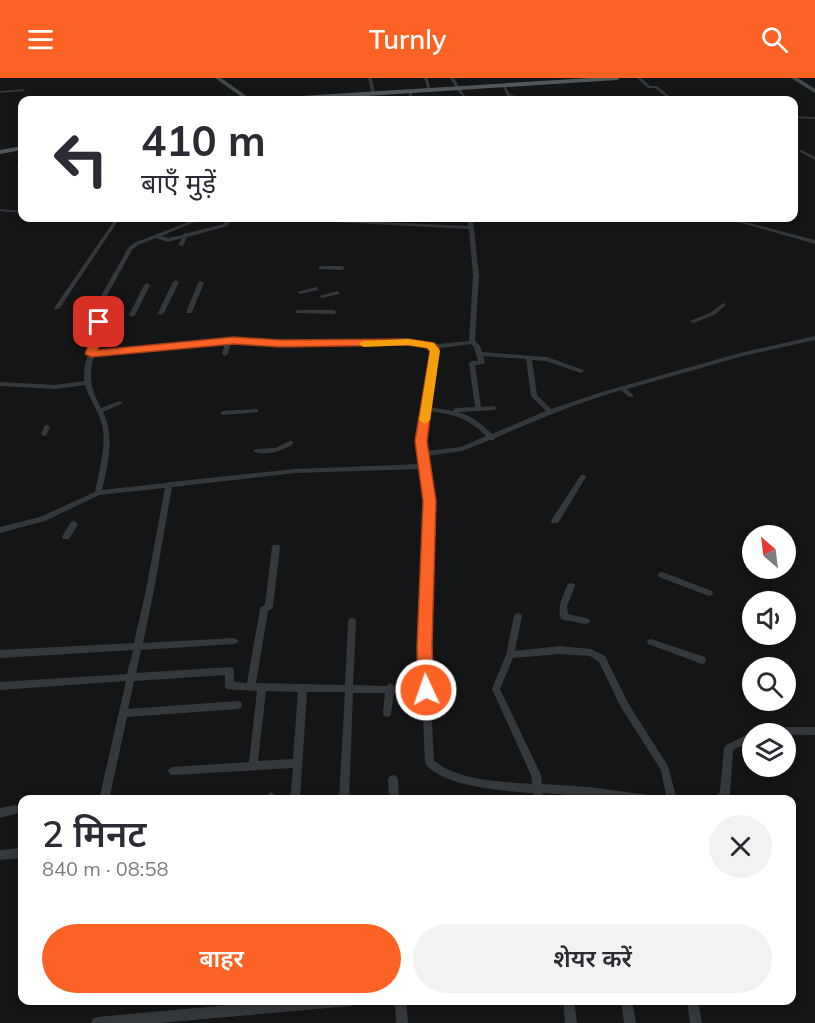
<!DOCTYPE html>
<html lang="hi">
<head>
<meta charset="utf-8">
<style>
	body { margin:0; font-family:Mulish,"Noto Sans Devanagari",sans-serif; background:#f2f2f3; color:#2b2b33; height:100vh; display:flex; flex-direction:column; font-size:22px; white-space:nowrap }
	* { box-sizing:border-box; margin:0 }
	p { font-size:20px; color:#7c7c81 }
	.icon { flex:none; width:33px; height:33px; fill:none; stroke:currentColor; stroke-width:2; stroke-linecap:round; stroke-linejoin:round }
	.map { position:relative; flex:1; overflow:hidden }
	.details { position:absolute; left:18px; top:717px; width:778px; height:210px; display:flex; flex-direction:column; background:#fff; border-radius:12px; box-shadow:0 3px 9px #0003 }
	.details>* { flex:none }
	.banner { position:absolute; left:18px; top:18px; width:780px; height:126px; border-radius:12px; box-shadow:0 3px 9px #0003; background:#fff; color:#2b2b33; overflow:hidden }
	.needle { width:39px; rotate:332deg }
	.buttons { position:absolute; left:742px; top:447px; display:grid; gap:12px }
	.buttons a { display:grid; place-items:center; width:54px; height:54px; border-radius:50%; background:#fff; box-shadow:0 3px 9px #0003; font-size:30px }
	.pin { position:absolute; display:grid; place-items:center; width:51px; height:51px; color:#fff; margin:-26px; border-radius:12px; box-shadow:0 3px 9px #0006 }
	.me { position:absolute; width:66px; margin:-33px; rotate:357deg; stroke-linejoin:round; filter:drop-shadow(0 0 4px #0008) }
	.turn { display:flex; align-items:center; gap:21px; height:126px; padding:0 24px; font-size:27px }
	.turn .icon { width:78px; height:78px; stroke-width:2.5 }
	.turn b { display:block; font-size:42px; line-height:51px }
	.round { display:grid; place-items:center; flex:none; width:63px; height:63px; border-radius:32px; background:#f2f2f3 }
	.summary { display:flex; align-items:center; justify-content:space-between; height:102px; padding:0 24px }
	h1 { font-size:36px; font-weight:600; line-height:45px }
	.cta { display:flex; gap:12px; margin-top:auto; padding:12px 24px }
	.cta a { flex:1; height:69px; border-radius:36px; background:#fd6225; color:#fff; font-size:24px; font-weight:600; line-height:69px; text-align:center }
	.cta a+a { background:#f2f2f3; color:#2b2b33 }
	header { display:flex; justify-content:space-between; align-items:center; height:78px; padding:0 24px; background:#fd6225; color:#fff; font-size:27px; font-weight:600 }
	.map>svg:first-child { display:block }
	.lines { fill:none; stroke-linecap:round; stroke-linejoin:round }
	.street { fill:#35383b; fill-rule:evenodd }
	.secondary { fill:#43484b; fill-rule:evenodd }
	.primary { fill:#51565a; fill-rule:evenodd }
	.route { fill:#fd6225; stroke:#a44018; stroke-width:1.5 }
	.slow { fill:#f59e0b }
</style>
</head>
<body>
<header><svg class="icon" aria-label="menu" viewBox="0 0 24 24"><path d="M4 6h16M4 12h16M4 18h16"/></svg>Turnly<svg class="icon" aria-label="search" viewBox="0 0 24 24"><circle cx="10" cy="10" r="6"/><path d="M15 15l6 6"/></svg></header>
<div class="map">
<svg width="815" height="945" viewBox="0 0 815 945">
	<rect width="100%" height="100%" fill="#141516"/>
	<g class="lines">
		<!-- street -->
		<g class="street">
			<polygon points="368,0 372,0 375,18 372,17"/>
			<polygon points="424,0 428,0 431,14 428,13"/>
			<path d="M450,0H454L464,17L471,21L472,22C460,21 456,9 450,0Z"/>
			<polygon points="637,0 641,0 650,8 657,8 674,22 670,22 655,10 648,10"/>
			<polygon points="502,6 504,6 510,16 522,21 523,22 519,22 507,18"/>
			<polygon points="24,11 25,13 0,15 0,13"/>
			<polygon points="408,12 411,13 414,22 410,22"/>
			<polygon points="698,20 699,20 699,22 679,22 681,21"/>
			<polygon points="794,38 815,39 815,41 794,40"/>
			<polygon points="802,72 815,79 815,82 800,74 800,72"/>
			<polygon points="22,86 22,88 21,89 22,99 20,98 17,88"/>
			<polygon points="0,131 22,133 22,135 0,133"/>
			<polygon points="116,140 120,140 59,231 55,231 54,230"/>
			<path d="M199,140H204L161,158L168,160L183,157L184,155H188L224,146L226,140H230L228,148L187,159L183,168L178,167L182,160L168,164L156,160L138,167L132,172L98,234L101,251L95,274L234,260L281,264L408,262L439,266L469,263L473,198L469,151L276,141L274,140H295L468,148V140H472L474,150V151L479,198L475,263L480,268L482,274L547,279L583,292L584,293L581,295L546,283L532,282L537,317L551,331L602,314L740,275L815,258V262L743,278L627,311L633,317V319H629L621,312C578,325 536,342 495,360L494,362H490L462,373L426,378L433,423L428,569L434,683C438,685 442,689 447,691C471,703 506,704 532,706L531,697L492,611L506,577L514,538L515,536L518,535L521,536L522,538L515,573L560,568L591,571L605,578L628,625L668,688L677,722H667L661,692L622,631L599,584L590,578L560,576L513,580L500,611L541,697L542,706L589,709L649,717L652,719L654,722H613L581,718L543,715L544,722H534L533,715C506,713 441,709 425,685L422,616L394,615L391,635L390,638L387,639L384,638L383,635L385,615H353L349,722H339L345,614H307L300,722H290L293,690L173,697L170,696L168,693L170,690L173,689L249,684L257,613L226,611L225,608V597L134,603L128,631L238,623L241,624L242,627L241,630L238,631L127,639L109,722H99L126,603L0,612V604L127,596L133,572L0,580V572L134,565L146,512L165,410L99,417L45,443L0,455V449L40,439L95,414C99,394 107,366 102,347C99,333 89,321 85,307L55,311L0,308V304L55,307L84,303C82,277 100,262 92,234L128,170L134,165ZM231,264L281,268L408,266L435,269L432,273L418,363L421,386L295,391L172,404H169L166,405L102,412C108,387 115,358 103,334L123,325L120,323L101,330C91,311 88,299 94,278L225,265L222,276L225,278L228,276ZM471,266L474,269L478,283H472L469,285L475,329L456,330L454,331L453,333L429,329L438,273L441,270ZM483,278L526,281L531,318L546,333L492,356C482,346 472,338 458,334L494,332L497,330L494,328L481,329L475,287L484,286L485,285ZM429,333C453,336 469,340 486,358L461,369L426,373L424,363ZM421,391L425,423L420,569L422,608H394L390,605L386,608L353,607L356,543L355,541L352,540L349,541L348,543L345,607L256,605L268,533L272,531L273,529L280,469L279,467H273L272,469L265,527L261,529L260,531L247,605L234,604V593L233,590L230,589L136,595L141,572L234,566L237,565L238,563L237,561L234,560L143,565L154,512L172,409L295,395ZM266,613L298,614L293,681L258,683Z"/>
			<polygon points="724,140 730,140 815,162 815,166"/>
			<polygon points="321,188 342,188 345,190 342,192 319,191 319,189"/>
			<polygon points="176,202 179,204 164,235 161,237 159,236 158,235 173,204"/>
			<polygon points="201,203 204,205 192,234 191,235 187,235 186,234 198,205"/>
			<polygon points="147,205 150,207 135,237 132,239 130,238 129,237 144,207"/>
			<polygon points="316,209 318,210 318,212 300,216 297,214"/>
			<polygon points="337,213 339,214 339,216 322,220 319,218"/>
			<polygon points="723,225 725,226 725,228 714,237 693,245 690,243 710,235"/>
			<polygon points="298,232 334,232 337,234 334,236 296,235 296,233"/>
			<polygon points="256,331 258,332 258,334 223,337 220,335 223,333"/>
			<polygon points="45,347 47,347 50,349 46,358 44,358 41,356"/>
			<path d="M290,363H292L293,365L292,367C281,373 265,379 253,373L256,371L275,370Z"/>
			<polygon points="581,397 585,397 586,399 558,445 552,445 551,443 552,441"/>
			<polygon points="74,443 78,446 77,448 69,461 63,461 62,459 63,457 71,444"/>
			<polygon points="662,494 712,513 713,515 712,517 709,518 659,499 658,497 659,495"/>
			<path d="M571,505L574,506L575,508L567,528L568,536L589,541L590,543L589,545L586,546L564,542L561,541C557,529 562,520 567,508L568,506Z"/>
			<polygon points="651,561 705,579 706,582 705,585 702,586 648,566 647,564 648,562"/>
			<polygon points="773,649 815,649 815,657 759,656 760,653"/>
			<polygon points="753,654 756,656 753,656 753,662 733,672 730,716 726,722 714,722 720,714 724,670 726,667"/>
			<polygon points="393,697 396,698 398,701 399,722 389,722 388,701 390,698"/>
			<polygon points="271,714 274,716 276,722 266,722 268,716"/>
			<polygon points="226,717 236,719 238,722 221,722 223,719"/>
			<polygon points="15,727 18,729 20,732 18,735 0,740 0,730"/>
			<polygon points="22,770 22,780 0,782 0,772"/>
			<polygon points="284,922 356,922 355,926 351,928 159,945 91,945 93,941 97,939"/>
			<polygon points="395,922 406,922 408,945 396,945"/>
			<polygon points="563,922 574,922 577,945 565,945"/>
			<polygon points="621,922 632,922 636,945 624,945"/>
			<polygon points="687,922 698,922 702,945 690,945"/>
		</g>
		<!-- secondary -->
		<g class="secondary">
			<polygon points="215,0 221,0 252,22 246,22"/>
			<polygon points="791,0 798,0 815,11 815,15"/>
		</g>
		<!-- primary -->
		<g class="primary">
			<polygon points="589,0 620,0 617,2 304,22 265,22 268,20"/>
			<polygon points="22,68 22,72 0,76 0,72"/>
		</g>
	</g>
	<!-- route -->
	<polygon class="route" points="95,241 102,241 105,252 98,272 234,259 281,262 408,261 434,265 439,270 427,363 436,423 432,569 434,612 432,617 421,617 418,612 417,569 423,423 415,363 430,273 427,270 408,267 281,269 234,266 91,279 85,276 94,252"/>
	<!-- slow -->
	<polygon class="slow" points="408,261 434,265 440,273 430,342 425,346 419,342 430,273 427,270 408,267 364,269 358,266 364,263"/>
</svg>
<div class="buttons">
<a><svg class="needle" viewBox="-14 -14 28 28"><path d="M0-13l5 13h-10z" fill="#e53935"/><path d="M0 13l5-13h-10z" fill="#7c7c81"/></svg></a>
<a><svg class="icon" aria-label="sound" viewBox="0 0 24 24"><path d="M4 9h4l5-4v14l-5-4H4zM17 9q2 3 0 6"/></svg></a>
<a><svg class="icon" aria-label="search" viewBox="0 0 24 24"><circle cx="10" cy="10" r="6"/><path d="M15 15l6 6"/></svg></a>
<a><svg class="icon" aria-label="layers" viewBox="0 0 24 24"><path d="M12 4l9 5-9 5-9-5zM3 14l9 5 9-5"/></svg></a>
</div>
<div class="pin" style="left:99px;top:244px;background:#d93025"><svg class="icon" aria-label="arrive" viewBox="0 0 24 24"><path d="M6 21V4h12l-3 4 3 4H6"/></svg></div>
<svg class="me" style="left:426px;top:612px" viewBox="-20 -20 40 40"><circle r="17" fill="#fd6225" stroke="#fff" stroke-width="3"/><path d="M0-11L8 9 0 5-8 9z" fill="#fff"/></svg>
<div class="banner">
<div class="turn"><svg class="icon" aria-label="left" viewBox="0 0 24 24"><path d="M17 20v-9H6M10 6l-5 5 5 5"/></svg><div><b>410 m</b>बाएँ मुड़ें</div></div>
</div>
<section class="details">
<div class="summary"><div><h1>2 मिनट</h1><p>840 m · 08:58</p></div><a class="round"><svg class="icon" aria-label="close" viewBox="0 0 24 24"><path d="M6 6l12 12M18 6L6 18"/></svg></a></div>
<div class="cta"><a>बाहर</a><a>शेयर करें</a></div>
</section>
</div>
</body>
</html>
